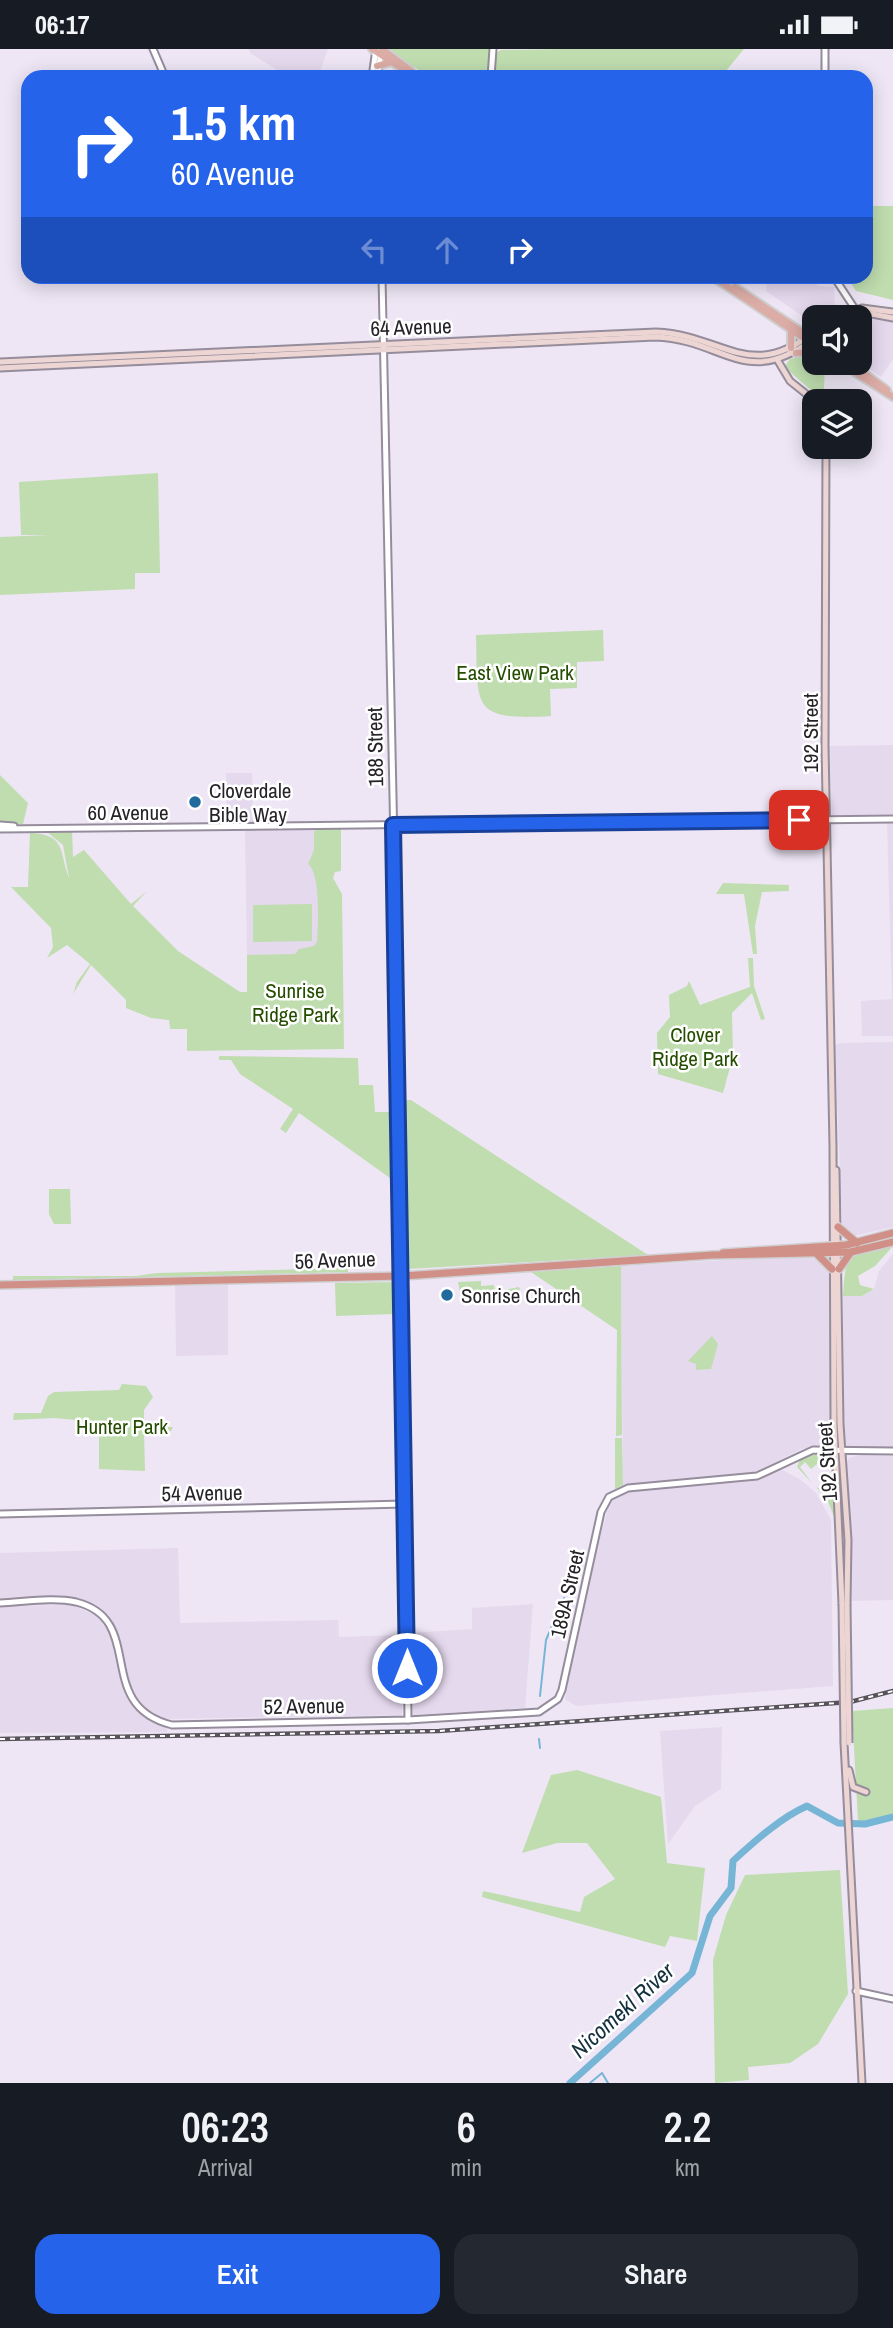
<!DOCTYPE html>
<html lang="en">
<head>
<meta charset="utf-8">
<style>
	body { margin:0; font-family:"Archivo Narrow",sans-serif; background:#242831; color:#f1f3f6; height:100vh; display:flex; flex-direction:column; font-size:26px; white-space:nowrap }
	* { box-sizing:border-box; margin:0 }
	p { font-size:23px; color:#9ea1a6 }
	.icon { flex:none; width:38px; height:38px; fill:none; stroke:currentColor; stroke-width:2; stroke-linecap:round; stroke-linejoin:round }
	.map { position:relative; height:2034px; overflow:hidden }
	.side { display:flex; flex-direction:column; background:#171b24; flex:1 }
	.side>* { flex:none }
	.hud { position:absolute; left:21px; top:21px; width:852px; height:214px; border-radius:21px; box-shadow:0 4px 18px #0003; background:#2563eb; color:#fff; overflow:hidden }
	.controls { position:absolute; left:802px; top:256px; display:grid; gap:14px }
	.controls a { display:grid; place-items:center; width:70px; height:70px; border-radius:14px; background:#171b24; box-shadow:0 4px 18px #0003; font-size:35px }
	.pin { position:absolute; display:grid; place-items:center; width:60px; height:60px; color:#fff; margin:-30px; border-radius:14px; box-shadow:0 4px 10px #0006 }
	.me { position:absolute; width:77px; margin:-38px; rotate:0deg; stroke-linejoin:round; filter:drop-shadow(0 0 5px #0008) }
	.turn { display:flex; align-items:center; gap:24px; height:147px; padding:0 35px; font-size:32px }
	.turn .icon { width:91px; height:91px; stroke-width:2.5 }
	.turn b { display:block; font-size:49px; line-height:60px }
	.lanes { display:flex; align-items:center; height:66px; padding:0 35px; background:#0003; justify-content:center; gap:35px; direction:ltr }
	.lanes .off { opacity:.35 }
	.eta { display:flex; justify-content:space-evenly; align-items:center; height:119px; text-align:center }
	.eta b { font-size:42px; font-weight:600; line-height:49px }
	.button { display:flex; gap:14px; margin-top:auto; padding:14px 35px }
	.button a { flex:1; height:80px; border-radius:21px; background:#2563eb; color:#fff; font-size:28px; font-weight:600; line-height:80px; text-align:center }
	.button a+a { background:#242831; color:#f1f3f6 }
	.status { display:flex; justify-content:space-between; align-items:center; height:49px; padding:0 35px; background:#171b24; direction:ltr }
	.status svg { height:19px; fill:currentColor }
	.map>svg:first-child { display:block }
	.built { fill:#e5d9ee }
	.green { fill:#bfddaf }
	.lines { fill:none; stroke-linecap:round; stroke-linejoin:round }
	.stream { stroke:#76b5d5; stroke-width:2 }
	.river { stroke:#76b5d5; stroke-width:7 }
	.tertiary-casing { stroke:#958d9b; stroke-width:9 }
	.secondary-casing { stroke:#958d9b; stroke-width:9 }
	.primary-casing { stroke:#cfcfd0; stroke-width:10 }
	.trunk-casing { stroke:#cfcfd0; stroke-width:10 }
	.tertiary { stroke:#fff; stroke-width:5 }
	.secondary { stroke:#edd5d3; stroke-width:5 }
	.primary { stroke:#dcaca6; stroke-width:6 }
	.trunk { stroke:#d09088; stroke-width:7 }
	.rail-casing { stroke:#58535b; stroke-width:4.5 }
	.rail { stroke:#fff; stroke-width:2; stroke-dasharray:5; stroke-linecap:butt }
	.secondary-bridge-casing { stroke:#958d9b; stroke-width:9; stroke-linecap:butt }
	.secondary-bridge { stroke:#edd5d3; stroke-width:5 }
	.route-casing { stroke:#184099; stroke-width:18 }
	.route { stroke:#2563eb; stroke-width:12 }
	.poi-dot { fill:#206a9e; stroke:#fff; stroke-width:2.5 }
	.labels { text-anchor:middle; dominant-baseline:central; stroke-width:5; stroke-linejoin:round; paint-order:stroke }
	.street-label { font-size:21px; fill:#262328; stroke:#fff }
	.park-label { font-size:21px; fill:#254d00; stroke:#fff }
	.poi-label { font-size:21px; fill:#262328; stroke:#fff; text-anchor:start }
	.water-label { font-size:23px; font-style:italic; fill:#13303e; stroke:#fff }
</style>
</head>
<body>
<div class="status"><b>06:17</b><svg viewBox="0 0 49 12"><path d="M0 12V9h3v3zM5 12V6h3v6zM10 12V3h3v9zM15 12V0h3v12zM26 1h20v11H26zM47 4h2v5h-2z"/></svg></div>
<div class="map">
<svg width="893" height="2034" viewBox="0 0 893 2034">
	<rect width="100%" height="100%" fill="#eee6f5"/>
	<!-- built -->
	<g class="built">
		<polygon points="249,0 328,0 318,28 288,28 250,4"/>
		<polygon points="767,228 803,228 819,237 834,238 835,262 826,268 814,268 811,273 766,242"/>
		<polygon points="877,268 893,272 893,310 881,328 858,313 859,269"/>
		<polygon points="893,696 893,767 832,766 828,697"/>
		<polygon points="226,724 252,724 253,774 227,774"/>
		<polygon points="887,773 893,773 893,987 862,987 861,952 892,950"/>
		<polygon points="317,780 319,905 247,906 245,781"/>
		<polygon points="893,993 893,1178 853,1187 842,1174 835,997 840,994"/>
		<polygon points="893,1205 893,1399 849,1399 844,1394 843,1379 843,1247 862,1247 874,1240 879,1222"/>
		<polygon points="779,1208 814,1209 829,1221 831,1393 802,1400 751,1425 623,1436 621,1217"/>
		<polygon points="228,1236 228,1306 176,1307 175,1237"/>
		<polygon points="860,1406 893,1407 893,1551 850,1552 845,1417 849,1409"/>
		<polygon points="781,1420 801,1431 816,1444 831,1471 833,1637 576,1657 565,1650 581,1560 609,1455 616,1448 629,1442 745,1433"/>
		<polygon points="178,1499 180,1574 338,1571 339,1588 402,1586 402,1666 165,1670 144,1660 132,1645 120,1587 100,1561 75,1550 0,1550 0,1504"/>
		<polygon points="533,1555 525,1659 413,1666 410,1584 472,1580 472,1559"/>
		<polygon points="72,1556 95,1566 106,1577 115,1598 120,1632 127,1650 146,1669 167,1678 167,1683 0,1684 0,1557"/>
		<polygon points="722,1678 721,1740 695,1757 668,1795 660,1682"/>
	</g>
	<!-- green -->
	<g class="green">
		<polygon points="387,0 491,0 486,28 429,28"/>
		<polygon points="564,0 744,0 721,28 493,28 496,4 501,1"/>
		<polygon points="866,157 893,157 893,251 856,242 847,228 866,228"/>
		<polygon points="579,228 629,228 631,233 577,234"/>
		<polygon points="814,305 814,313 825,313 824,340 818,347 784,318 790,310"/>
		<polygon points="158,424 160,524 135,524 135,540 0,546 0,488 50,486 21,486 19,433"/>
		<path d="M603,581L604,612L577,613V639L550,640L551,667C470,672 478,657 476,586Z"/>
		<polygon points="0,726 28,754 23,775 0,775"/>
		<path d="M317,780H341V822L335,823L333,829L342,845L344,1000L187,1002V980H170L169,971L151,969L126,959V951L91,916L73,945L77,933L90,915L67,896L47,909L53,898L51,879L11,838H28L30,784C67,785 59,804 69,829L63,796L47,783L72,781L73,808L84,801L131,855L147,842L133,857L178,902L240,943H247V906L295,905L299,900L314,897L317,893C318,875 321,825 308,815L314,801V783Z"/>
		<polygon points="723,834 789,836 789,842 762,843 755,877 757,905 753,905 744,845 716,845"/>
		<polygon points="312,855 312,892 253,893 253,856"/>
		<polygon points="748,909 753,909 754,937 765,970 761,971 752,944 732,964 733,1007 723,1044 658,1025 657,984 670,968 669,946 687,937 689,932 700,956 750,938"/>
		<polygon points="219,1007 358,1009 359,1036 373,1036 375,1063 393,1063 397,1134 299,1064 286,1084 280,1080 293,1060 240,1025 231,1011 219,1011"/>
		<polygon points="405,1051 411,1051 648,1206 408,1220 401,1055"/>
		<polygon points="49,1140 70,1140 71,1175 54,1175 49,1165"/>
		<path d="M893,1197L875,1217L858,1227L860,1236L874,1240L862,1247H843C846,1194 850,1212 893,1197Z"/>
		<polygon points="621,1217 622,1386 616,1387 617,1281 531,1223"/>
		<polygon points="348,1219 348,1223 13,1231 13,1227 136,1227 157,1224"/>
		<polygon points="481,1232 481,1237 494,1236 495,1243 519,1238 520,1241 494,1244 490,1249 492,1243 482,1243 482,1250 462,1254 458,1233"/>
		<polygon points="396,1233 399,1259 394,1265 336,1267 335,1234"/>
		<polygon points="712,1287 718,1295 711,1320 696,1321 696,1315 688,1312"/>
		<polygon points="122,1335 146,1337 153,1348 144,1361 144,1378 173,1378 171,1382 144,1383 145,1422 99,1420 99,1373 54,1369 13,1371 14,1364 41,1364 48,1347 54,1343 119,1341"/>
		<polygon points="615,1389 622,1389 623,1436 615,1440"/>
		<polygon points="811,1406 827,1406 831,1410 826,1419 822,1417 825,1416 825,1409 818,1408 817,1415 811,1420 805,1413 800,1418 812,1434 797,1418 800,1411"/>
		<polygon points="833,1410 833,1412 836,1473 827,1450 816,1438 825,1442 833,1438 832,1419 827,1419"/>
		<polygon points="893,1659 893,1769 874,1773 858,1772 852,1662"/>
		<polygon points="577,1721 661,1748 667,1814 705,1819 697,1892 670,1887 665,1898 482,1848 483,1842 580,1863 584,1848 615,1830 587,1794 557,1794 522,1804 551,1726"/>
		<polygon points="840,1821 848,1945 818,1995 790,2014 748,2018 749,2031 715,2034 713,1911 726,1866 745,1826"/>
	</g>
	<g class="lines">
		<!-- stream -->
		<g class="stream">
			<polyline points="540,1647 546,1591 564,1549"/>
			<polyline points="539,1690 540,1699"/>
			<polyline points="590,2034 602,2024 608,2034"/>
		</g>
		<!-- river -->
		<path class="river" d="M570,2034L692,1924L710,1867L731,1839L733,1812C755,1792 780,1769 807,1757L838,1774L865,1775L893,1768"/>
		<defs>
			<g id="tertiary">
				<polyline points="153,0 165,28"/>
				<polyline points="825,0 825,28"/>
				<polyline points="372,28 376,0"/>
				<polyline points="377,28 381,4"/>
				<polyline points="491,28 493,0"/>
				<polyline points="382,228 403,1220 408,1671"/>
				<polyline points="834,228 855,260"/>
				<polyline points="0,776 14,777"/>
				<polyline points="0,780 893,770"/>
				<polyline points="0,1465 404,1455"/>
				<path d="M0,1554C24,1553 53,1548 76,1553C148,1571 92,1656 172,1676L408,1671L539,1663L558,1650L562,1641L601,1463L609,1448L628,1439L757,1427L813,1401L893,1402"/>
				<polyline points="856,1942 893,1950"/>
			</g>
			<g id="secondary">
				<polyline points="836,268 862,259 893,263"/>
				<polyline points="850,268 872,265 893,269"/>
				<polyline points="778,312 790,332 815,352"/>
				<path d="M0,313L656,283C724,286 749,334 814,283"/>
				<path d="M0,319L655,288C723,290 744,340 811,292"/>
				<polyline points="826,397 825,698 833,1097 834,1375 842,1555"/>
				<polyline points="836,1121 840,1375 848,1491 847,1555"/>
				<polyline points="844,1694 862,2034"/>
				<polyline points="849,1721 853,1738 866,1743"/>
			</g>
			<g id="primary">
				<polyline points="372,0 415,28"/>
				<polyline points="382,0 411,22"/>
				<polyline points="377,17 391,13"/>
				<polyline points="713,228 814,296"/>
				<polyline points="735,238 814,291"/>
				<polyline points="791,282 791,299"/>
				<polyline points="796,304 814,303"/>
				<polyline points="839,313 893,348"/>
				<polyline points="849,313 887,341"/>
			</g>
			<g id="trunk">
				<polyline points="838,1178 857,1194"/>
				<polyline points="723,1204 846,1196 893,1184"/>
				<polyline points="817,1205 832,1220"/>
				<polyline points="839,1220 851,1203"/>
				<polyline points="0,1236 403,1227 712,1206 851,1203 893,1193"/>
			</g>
		</defs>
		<!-- tertiary casing -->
		<use href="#tertiary" class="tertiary-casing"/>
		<!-- secondary casing -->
		<use href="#secondary" class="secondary-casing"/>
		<!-- primary casing -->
		<use href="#primary" class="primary-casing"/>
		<!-- trunk casing -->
		<use href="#trunk" class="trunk-casing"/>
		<!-- tertiary -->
		<use href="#tertiary" class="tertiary"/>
		<!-- secondary -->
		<use href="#secondary" class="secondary"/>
		<!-- primary -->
		<use href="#primary" class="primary"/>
		<!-- trunk -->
		<use href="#trunk" class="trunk"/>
		<defs>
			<polyline id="rail" points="0,1690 439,1682 850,1653 893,1642"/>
		</defs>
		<!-- rail casing -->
		<use href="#rail" class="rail-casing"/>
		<!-- rail -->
		<use href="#rail" class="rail"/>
		<defs>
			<g id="secondary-bridge">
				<polyline points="842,1555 844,1694"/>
				<polyline points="847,1555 849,1694"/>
			</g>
		</defs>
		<!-- secondary-bridge casing -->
		<use href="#secondary-bridge" class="secondary-bridge-casing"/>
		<!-- secondary-bridge -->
		<use href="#secondary-bridge" class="secondary-bridge"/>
	</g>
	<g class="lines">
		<defs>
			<polyline id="route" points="407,1619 393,776 799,771"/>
		</defs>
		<!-- route casing -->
		<use href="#route" class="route-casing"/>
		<!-- route -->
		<use href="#route" class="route"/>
	</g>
	<!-- markers -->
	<g class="poi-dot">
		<circle cx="195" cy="753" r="7"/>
		<circle cx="447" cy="1246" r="7"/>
	</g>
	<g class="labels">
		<!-- street labels -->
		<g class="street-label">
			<text transform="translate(411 278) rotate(-2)">64 Avenue</text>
			<text transform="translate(810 684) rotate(-90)">192 Street</text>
			<text transform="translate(375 698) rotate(-91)">188 Street</text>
			<text x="128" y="763">60 Avenue</text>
			<text transform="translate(335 1211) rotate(-2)">56 Avenue</text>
			<text transform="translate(827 1413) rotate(-94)">192 Street</text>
			<text transform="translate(202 1444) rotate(-1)">54 Avenue</text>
			<text transform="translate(567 1545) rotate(-77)">189A Street</text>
			<text transform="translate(304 1657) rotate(-1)">52 Avenue</text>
		</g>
		<!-- park labels -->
		<g class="park-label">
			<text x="515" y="623">East View Park</text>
			<text x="295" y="941">Sunrise<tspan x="295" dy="24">Ridge Park</tspan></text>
			<text x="695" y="985">Clover<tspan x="695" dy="24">Ridge Park</tspan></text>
			<text x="122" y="1377">Hunter Park</text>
		</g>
		<!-- poi labels -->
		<g class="poi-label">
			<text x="209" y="741">Cloverdale<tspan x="209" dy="24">Bible Way</tspan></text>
			<text x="461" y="1246">Sonrise Church</text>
		</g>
		<!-- water labels -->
		<g class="water-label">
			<text transform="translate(622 1961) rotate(-42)">Nicomekl River</text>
		</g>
	</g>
</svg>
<div class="controls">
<a><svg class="icon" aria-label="sound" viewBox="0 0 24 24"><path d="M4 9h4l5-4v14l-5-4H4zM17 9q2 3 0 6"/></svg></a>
<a><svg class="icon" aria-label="layers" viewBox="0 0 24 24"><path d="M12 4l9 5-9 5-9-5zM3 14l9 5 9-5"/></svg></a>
</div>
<div class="pin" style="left:799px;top:771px;background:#d93025"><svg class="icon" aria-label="arrive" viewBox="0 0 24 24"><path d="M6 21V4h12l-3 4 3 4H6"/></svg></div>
<svg class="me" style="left:407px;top:1619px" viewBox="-20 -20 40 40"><circle r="17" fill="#2563eb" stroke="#fff" stroke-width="3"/><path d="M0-11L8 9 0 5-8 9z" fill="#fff"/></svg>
<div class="hud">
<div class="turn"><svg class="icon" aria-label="right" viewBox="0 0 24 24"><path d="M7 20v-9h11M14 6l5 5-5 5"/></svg><div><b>1.5 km</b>60 Avenue</div></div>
<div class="lanes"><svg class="icon off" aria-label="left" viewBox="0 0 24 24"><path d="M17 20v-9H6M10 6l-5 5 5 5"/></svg><svg class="icon off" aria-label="ahead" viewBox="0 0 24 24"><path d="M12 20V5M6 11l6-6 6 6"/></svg><svg class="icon" aria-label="right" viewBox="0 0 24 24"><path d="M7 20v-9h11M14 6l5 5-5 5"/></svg></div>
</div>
</div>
<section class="side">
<div class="eta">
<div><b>06:23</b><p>Arrival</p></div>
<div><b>6</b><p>min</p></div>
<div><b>2.2</b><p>km</p></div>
</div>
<div class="button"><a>Exit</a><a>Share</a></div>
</section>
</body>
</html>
